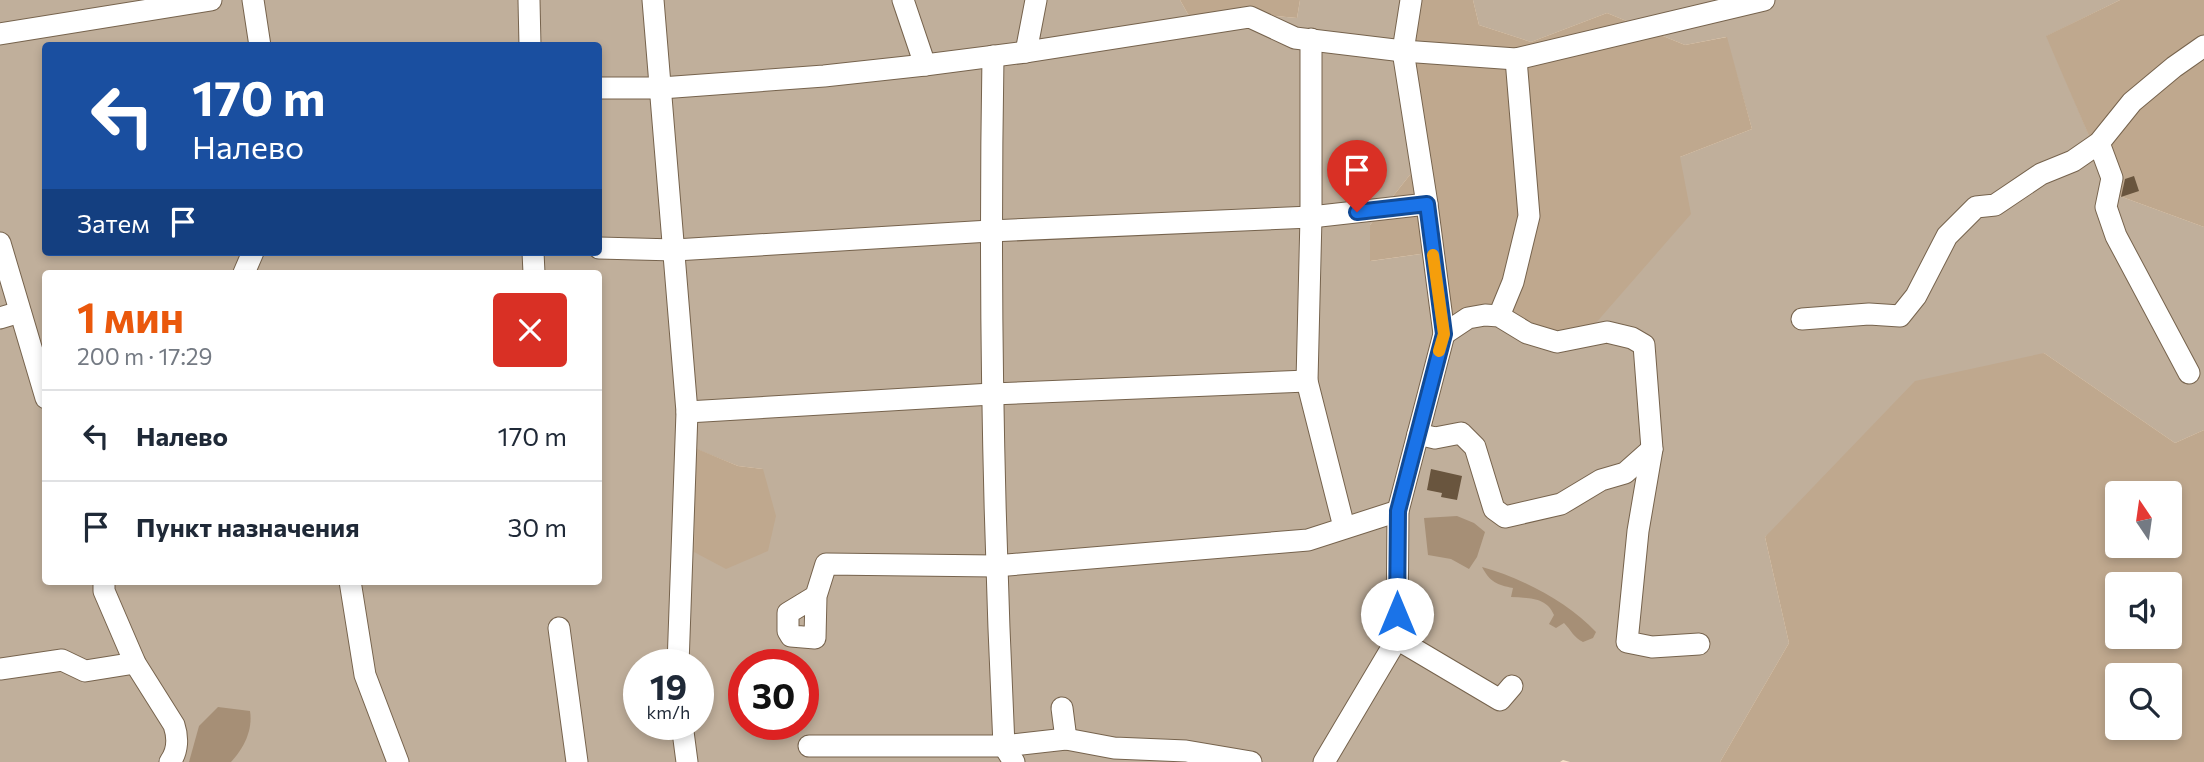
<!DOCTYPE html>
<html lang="ru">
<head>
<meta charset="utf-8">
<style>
	body { margin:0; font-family:Commissioner,sans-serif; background:#f6f6f7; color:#1f2937; height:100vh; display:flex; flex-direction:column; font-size:26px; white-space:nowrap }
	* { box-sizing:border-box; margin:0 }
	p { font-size:23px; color:#747a83 }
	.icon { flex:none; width:38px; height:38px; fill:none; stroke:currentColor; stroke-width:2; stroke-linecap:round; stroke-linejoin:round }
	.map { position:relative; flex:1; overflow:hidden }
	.side { position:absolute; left:42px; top:270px; width:560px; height:315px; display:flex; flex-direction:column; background:#fff; border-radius:7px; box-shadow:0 4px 10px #0003 }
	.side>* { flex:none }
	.guide { position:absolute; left:42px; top:42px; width:560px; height:214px; border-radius:7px; box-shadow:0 4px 10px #0003; background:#1a4fa0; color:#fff; overflow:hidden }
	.needle { width:46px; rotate:347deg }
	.buttons { position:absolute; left:2105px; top:481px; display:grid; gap:14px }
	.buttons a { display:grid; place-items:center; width:77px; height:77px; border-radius:7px; background:#fff; box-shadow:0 4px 10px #0003; font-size:35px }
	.speed { position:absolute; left:623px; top:649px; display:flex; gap:14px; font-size:35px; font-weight:700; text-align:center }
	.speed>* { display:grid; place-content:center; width:91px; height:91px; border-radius:50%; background:#fff; box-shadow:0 4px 10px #0003; line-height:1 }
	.speed small { font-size:18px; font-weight:400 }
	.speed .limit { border:10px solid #d22; background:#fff; color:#111 }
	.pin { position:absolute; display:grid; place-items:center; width:60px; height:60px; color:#fff; margin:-72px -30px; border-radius:50% 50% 50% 0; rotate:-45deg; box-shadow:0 0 7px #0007 }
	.pin .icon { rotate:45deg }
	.me { position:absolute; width:77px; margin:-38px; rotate:0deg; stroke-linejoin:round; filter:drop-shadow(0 0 5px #0008) }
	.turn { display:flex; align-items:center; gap:24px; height:147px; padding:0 35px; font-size:32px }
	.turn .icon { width:91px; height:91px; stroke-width:2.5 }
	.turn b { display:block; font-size:49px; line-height:60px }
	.then { display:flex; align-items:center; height:66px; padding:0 35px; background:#0003; gap:14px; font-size:26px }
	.round { display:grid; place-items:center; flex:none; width:74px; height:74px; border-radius:7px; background:#f6f6f7 }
	.overview { display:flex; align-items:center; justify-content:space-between; height:119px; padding:0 35px }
	h1 { font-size:42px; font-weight:700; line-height:52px; color:#ea580c }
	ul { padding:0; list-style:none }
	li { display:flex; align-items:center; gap:21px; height:91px; padding:0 35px; border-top:2px solid #e0e1e3 }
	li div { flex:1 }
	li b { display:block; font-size:26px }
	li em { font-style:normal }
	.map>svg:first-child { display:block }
	.green { fill:#c0af9b; fill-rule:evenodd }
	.forest { fill:#bfa88e; fill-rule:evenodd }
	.water { fill:#a68f76 }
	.building { fill:#69553e }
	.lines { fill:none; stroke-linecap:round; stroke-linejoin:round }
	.minor-casing { stroke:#76634d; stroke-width:23 }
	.minor { stroke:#fff; stroke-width:21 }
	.route-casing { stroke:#114b97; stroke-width:18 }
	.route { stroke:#1a73e8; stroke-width:12 }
	.slow { stroke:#f59e0b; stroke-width:12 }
</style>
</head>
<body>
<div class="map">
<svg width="2204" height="762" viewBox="0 0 2204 762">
	<rect width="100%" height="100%" fill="#f6e0c7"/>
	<!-- green -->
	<path class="green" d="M0,0H1180L1189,16L1222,11L1297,18L1300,0H1402L1413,171L1370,225L1371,261L1442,251L1486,304L1514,314L1680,157L1752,129L1726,37L1685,45L1607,13L1531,42L1479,25L1473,0H2120L2047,36L2114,194L2204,227V430L2175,443L2044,353L1765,537L1789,643L1720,762H1570L1563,760L1560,762H0ZM46,46H598V252H46ZM46,273H598V581H46ZM696,449L738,466L763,469L694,552ZM639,665H698V724H639ZM744,665H803V724H744Z"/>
	<!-- forest -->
	<g class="forest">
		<polygon points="1180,0 1300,0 1297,18 1222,11 1189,16"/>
		<polygon points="1402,0 1473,0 1479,25 1531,42 1607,13 1685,45 1727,37 1752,129 1680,157 1691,214 1595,324 1562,335 1486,304 1453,318 1442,251 1370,261 1370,225 1413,171"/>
		<polygon points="2120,0 2204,0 2204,227 2114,194 2046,36"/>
		<path d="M2044,353L2175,443L2204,430V762H1720L1789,643L1765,537L1915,381ZM2118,494H2170V546H2118ZM2170,584V637H2118V584ZM2118,676H2170V728H2118Z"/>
		<polygon points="695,448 738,466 763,469 776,516 768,551 726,569 694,552"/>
	</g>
	<!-- water -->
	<g class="water">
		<polygon points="1457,516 1474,523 1485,532 1477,557 1469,569 1451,559 1428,555 1424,518"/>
		<path d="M1482,567C1522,578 1568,602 1596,632L1593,638L1583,642C1574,638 1571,630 1564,623L1556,628L1549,624L1554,615C1547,597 1528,598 1511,597L1513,588C1497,585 1490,582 1482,567Z"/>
		<path d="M218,707L250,711C253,730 244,748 231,762H189L199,726Z"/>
	</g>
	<!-- building -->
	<g class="building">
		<polygon points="2134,176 2139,191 2121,197 2125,179"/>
		<polygon points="1431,469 1462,476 1457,500 1441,497 1442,493 1427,490"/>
	</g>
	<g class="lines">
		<defs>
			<g id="minor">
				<polyline points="253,0 260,46"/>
				<polyline points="529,0 530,46"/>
				<polyline points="653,0 687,412 678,665"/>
				<polyline points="903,0 925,65"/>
				<polyline points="0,34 211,0"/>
				<polyline points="1311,39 1311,217 1307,381 1344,527"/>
				<polyline points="1026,52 1036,0"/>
				<path d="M993,56C989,287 993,516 1004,746L1014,762"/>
				<polyline points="598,88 661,88 824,76 925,65 1026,52 1250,17 1295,38 1403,51 1516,59 1764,0"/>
				<polyline points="2099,143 2112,178 2106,207 2116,236 2189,373"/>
				<polyline points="0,243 46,398"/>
				<polyline points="599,248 675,250 990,231 1311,217 1427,204"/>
				<polyline points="533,252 534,273"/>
				<polyline points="244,273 253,252"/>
				<polyline points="1499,316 1513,282 1529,216 1516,59"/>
				<polyline points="0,318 20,312"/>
				<polyline points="1802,319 1869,314 1900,316 1916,296 1947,236 1976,207 1995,205 2041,174 2073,161 2099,143 2132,102 2174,67 2204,46"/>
				<polyline points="1444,334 1468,318 1485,315 1499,316 1527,333 1557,342 1607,332 1632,338 1644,345 1652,449 1638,531 1627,642 1652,647 1699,644"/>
				<polyline points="687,412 992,394 1307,381"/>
				<polyline points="1418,434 1435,438 1461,433 1475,447 1494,509 1505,517 1561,504 1601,480 1625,473 1652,449"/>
				<path d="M104,581V591L135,663L174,725C178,737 178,751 170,762"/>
				<polyline points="350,581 365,675 398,762"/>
				<polyline points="816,596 788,613 788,631 791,636 815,638 816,596 826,564 995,566 1308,540 1398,511"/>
				<polyline points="559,628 577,762"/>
				<polyline points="1397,639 1500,700 1512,686"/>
				<polyline points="0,669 62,660 85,671 135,663"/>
				<polyline points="1062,708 1066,739"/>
				<polyline points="682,724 687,762"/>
				<polyline points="809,746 1004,746 1066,739 1114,748 1186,751 1251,762"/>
				<polyline points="1324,762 1397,639 1398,511 1444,334 1427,204 1403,51 1411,0"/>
			</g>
		</defs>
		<!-- minor casing -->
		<use href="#minor" class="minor-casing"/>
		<!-- minor -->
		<use href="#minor" class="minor"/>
	</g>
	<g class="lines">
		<defs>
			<polyline id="route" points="1357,212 1427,204 1444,334 1398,511 1397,614"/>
		</defs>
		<!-- route casing -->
		<use href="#route" class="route-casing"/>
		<!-- route -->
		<use href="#route" class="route"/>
		<!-- slow -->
		<polyline class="slow" points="1433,255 1444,334 1439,351"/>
	</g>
</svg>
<div class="buttons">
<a><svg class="needle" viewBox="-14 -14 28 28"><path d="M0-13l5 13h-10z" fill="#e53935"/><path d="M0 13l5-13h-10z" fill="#747a83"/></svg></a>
<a><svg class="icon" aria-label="sound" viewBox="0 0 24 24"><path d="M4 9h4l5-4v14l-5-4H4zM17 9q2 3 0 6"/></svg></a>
<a><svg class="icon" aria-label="search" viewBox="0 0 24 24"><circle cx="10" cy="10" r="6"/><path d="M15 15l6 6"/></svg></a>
</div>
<div class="speed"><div>19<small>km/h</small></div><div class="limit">30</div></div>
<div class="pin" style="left:1357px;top:212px;background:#d93025"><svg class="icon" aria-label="arrive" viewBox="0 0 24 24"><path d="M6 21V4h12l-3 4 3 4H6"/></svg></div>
<svg class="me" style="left:1397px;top:614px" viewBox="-20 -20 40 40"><circle r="19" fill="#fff"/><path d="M0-13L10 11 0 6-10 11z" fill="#1a73e8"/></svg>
<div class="guide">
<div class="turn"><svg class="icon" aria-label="left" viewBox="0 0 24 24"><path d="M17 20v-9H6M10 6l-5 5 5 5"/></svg><div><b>170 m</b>Налево</div></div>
<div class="then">Затем<svg class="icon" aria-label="arrive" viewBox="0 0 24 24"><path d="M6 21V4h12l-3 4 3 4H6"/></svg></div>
</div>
<section class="side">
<div class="overview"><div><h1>1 мин</h1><p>200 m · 17:29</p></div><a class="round" style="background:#d93025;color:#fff"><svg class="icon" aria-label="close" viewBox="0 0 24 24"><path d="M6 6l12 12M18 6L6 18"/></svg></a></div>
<ul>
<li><svg class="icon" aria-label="left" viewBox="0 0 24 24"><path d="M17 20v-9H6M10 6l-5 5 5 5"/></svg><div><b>Налево</b></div><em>170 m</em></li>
<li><svg class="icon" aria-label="arrive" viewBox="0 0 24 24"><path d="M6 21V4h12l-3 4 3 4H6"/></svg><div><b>Пункт назначения</b></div><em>30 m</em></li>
</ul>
</section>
</div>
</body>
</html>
